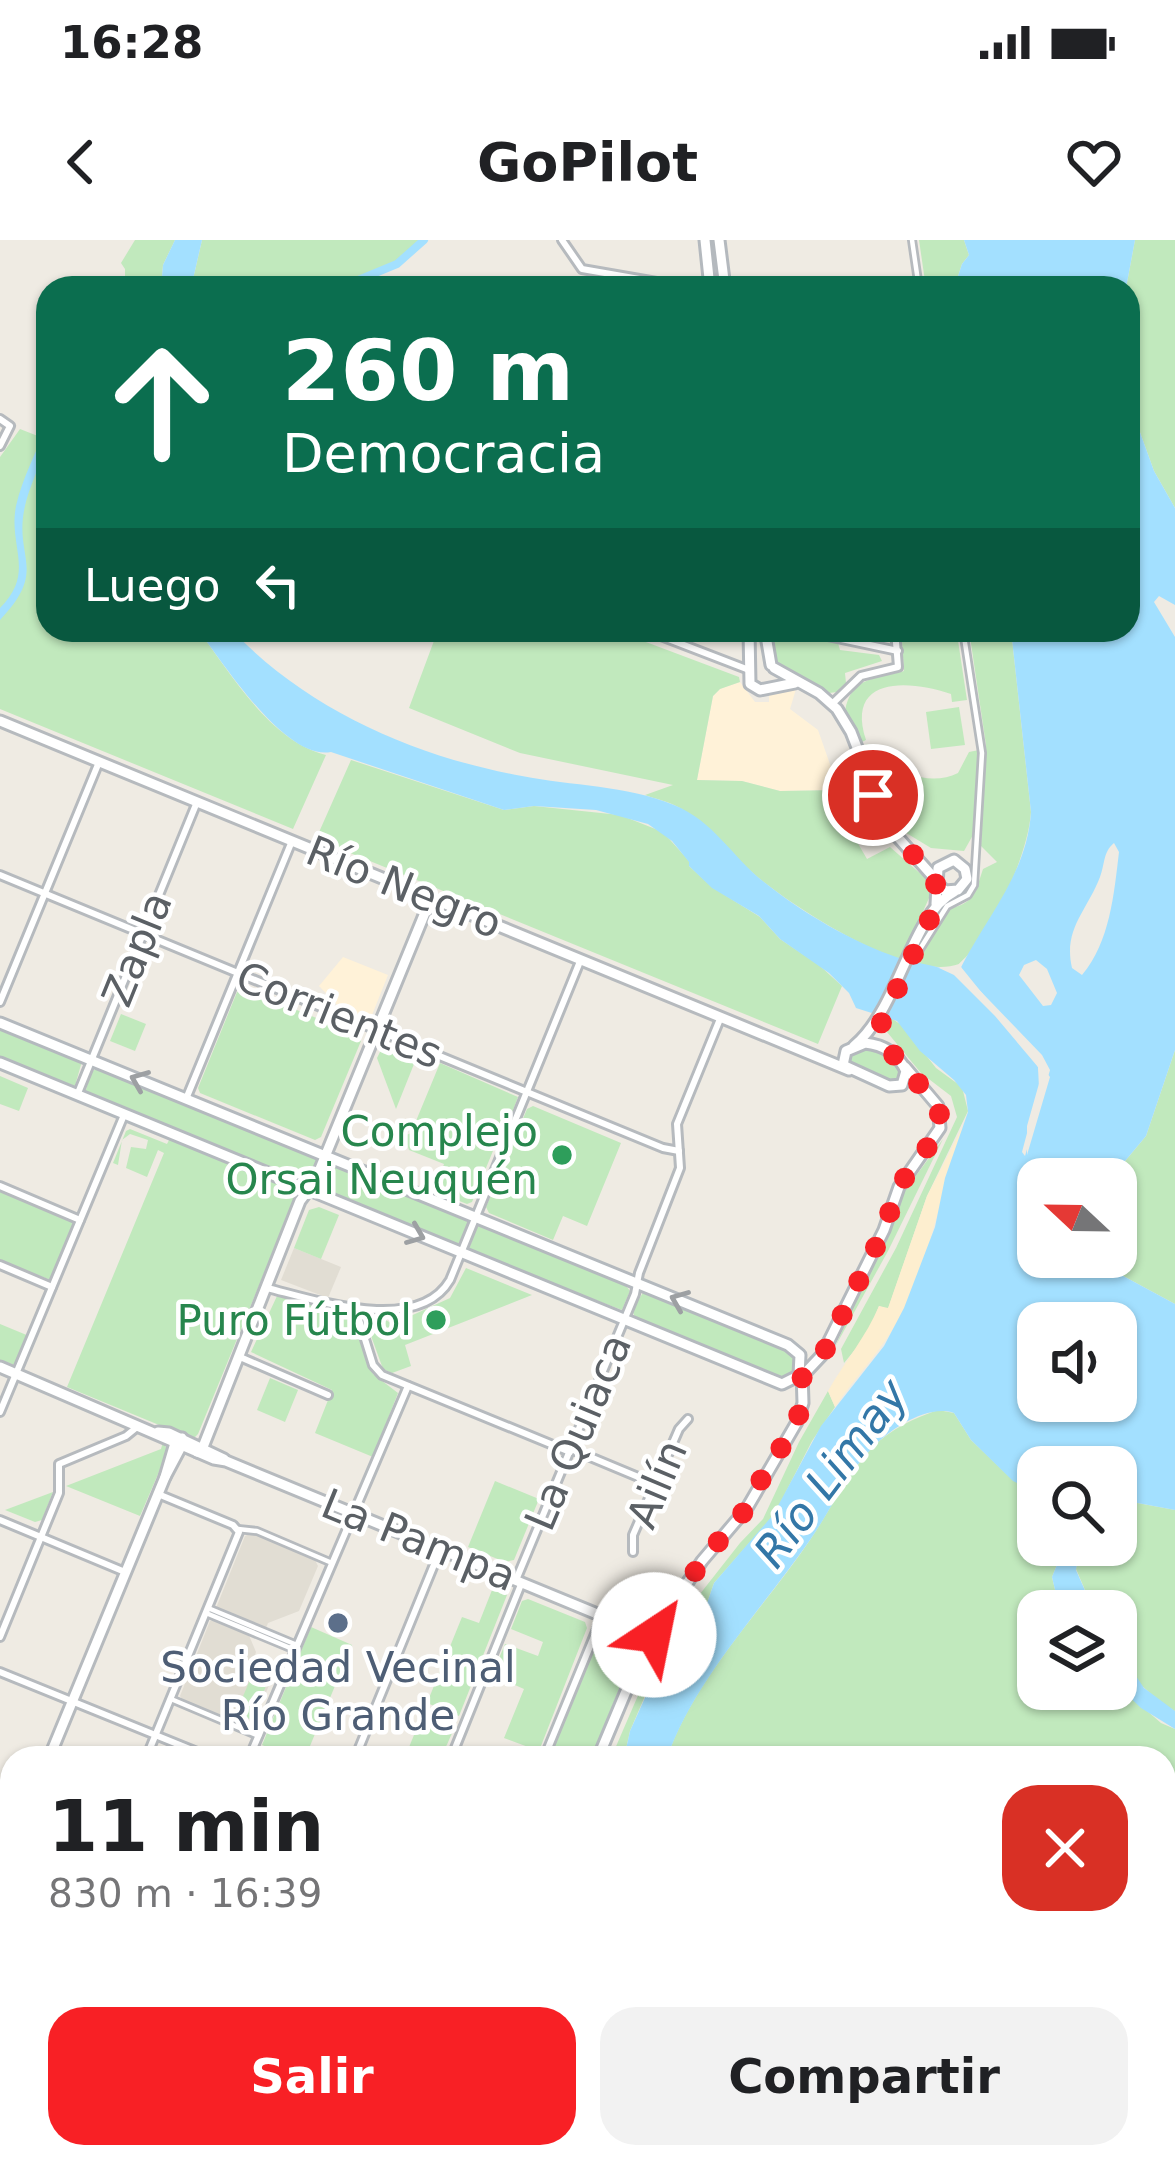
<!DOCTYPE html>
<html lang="es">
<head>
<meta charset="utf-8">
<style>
	body { margin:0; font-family:"DejaVu Sans",sans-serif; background:#f2f2f2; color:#202124; height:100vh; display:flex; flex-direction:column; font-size:45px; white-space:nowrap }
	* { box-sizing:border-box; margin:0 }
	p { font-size:39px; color:#757577 }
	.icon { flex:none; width:66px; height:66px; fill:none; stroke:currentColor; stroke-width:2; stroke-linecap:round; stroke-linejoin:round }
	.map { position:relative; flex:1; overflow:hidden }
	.side { position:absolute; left:0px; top:1506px; width:1176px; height:423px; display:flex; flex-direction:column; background:#fff; border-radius:36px 36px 0 0; box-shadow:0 3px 9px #0004 }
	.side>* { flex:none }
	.guide { position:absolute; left:36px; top:36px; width:1104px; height:366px; border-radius:36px; box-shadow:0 3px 9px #0004; background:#0b6e4f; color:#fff; overflow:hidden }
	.needle { width:78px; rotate:292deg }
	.fabs { position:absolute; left:1017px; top:918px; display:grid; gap:24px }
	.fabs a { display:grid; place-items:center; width:120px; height:120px; border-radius:24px; background:#fff; box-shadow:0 3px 9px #0004; font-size:60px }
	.pin { position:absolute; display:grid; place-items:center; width:102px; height:102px; color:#fff; margin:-51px; border:6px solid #fff; border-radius:50%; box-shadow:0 3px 12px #0007 }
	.me { position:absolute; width:132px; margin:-66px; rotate:34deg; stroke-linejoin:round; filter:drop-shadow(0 0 9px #0008) }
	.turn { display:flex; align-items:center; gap:42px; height:252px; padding:0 48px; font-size:54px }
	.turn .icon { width:156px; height:156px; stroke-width:2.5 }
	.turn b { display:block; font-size:84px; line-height:102px }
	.then { display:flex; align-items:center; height:114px; padding:0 48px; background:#0003; gap:24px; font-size:45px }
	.round { display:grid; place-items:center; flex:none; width:126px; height:126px; border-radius:36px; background:#f2f2f2 }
	.headline { display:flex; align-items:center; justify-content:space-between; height:204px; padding:0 48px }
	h1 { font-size:72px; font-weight:600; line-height:90px }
	.button { display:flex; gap:24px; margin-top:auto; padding:24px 48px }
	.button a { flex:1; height:138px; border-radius:36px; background:#f82025; color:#fff; font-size:48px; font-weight:600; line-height:138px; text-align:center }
	.button a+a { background:#f2f2f2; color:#202124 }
	.status { display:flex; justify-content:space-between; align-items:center; height:84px; padding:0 60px; background:#fff; direction:ltr }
	.status svg { height:33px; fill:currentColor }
	header { display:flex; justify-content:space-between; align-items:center; height:156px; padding:0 48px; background:#fff; font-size:54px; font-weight:600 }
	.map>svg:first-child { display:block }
	.commercial { fill:#fff2d8 }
	.industrial { fill:#dfddd7 }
	.education { fill:#e1ddd3 }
	.green { fill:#c1e9bd }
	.sand { fill:#fdeecf }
	.water { fill:#a3e0ff; fill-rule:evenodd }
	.pier { fill:#efebe3 }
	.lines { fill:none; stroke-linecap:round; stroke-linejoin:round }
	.canal { stroke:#a3e0ff; stroke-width:8 }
	.pedestrian-casing { stroke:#b6babe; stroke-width:10 }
	.minor-casing { stroke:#b6babe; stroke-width:12 }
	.tertiary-casing { stroke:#b6babe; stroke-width:15 }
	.secondary-casing { stroke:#b4b9be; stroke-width:15 }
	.pedestrian { stroke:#fff; stroke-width:4.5 }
	.minor { stroke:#fff; stroke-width:6 }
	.tertiary { stroke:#fff; stroke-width:9 }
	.secondary { stroke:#fff; stroke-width:9 }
	.oneway { stroke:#9da0a3 }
	.route { stroke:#f82025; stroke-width:21; stroke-dasharray:0 37.8 }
	.leisure-dot { fill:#2e9e5b; stroke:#fff; stroke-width:4.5 }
	.service-dot { fill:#5c6f8a; stroke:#fff; stroke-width:4.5 }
	.labels { text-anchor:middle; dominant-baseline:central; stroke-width:9; stroke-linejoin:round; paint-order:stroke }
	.street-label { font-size:42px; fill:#5b6065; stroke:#fff }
	.leisure-label { font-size:42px; fill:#27864d; stroke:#fff; text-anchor:end }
	.service-label { font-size:42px; fill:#4e5e75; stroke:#fff }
	.water-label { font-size:45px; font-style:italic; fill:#3377a7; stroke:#fff }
</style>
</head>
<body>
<div class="status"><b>16:28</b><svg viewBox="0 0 49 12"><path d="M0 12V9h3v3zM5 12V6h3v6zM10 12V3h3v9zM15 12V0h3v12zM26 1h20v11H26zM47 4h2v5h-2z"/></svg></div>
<header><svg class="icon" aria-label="back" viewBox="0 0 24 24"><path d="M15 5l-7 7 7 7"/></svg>GoPilot<svg class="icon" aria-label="heart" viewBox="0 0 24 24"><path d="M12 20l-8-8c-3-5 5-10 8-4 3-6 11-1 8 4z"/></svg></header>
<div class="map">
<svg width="1175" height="1928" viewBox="0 0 1175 1928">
	<rect width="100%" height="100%" fill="#efebe3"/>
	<!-- commercial -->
	<g class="commercial">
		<polygon points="740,442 755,462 769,462 769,454 781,447 796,449 790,469 818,490 839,550 780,551 742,541 697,540 713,456 720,449"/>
		<polygon points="343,717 388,735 372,775 365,778 340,768 319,746"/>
	</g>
	<!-- industrial -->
	<polygon class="industrial" points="439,1917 513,1917 516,1928 465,1928"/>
	<!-- education -->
	<g class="education">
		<polygon points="294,1008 341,1027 328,1058 281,1040"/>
		<polygon points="251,1293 315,1320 318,1326 299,1371 268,1383 266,1388 216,1368 245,1296"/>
		<polygon points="215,1380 248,1393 256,1412 252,1424 274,1433 251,1489 183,1461 180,1456 210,1381"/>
	</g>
	<!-- green -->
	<g class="green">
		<polygon points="135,0 175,0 163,25 161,48 125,48 125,29 121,23"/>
		<path d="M202,0H424C360,64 275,48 191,48Z"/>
		<polygon points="919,0 964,0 969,15 962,24 954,48 926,48"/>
		<polygon points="1135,0 1175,0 1175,268 1154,231 1128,159 1126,48"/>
		<path d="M20,189L48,200V390H198C231,433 269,501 326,515L293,589L0,469V217Z"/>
		<path d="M438,390H614L739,437L740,442L720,449L713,456L697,540L742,541L780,551L839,550L853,595L867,619L890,607L930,642L929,658L905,712L917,718L951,668C976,663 976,649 983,629L997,622L981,606L986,505L969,390H1011L1031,572C1028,616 992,694 959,724C909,742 804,673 765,643C735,620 711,588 680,568C670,562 656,559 645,555L673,545L520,513L409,468Z"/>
		<path d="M780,390L838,403L840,410L879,415L882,421L845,433L846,443L837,452L829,453C791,437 774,437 769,391Z"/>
		<path d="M957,394L967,460L952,462L951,454C910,440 845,435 866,500L860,503L845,471C851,436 876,439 904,431L902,402Z"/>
		<polygon points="959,467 965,505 931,509 926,472"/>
		<path d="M868,504C886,530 928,548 958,533L969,512L979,510L973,595L964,611L931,608L898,588L865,505Z"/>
		<polygon points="351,520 504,570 534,566 620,575 663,592 690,622 689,626 712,647 760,677 780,699 819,725 842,746 818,804 316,599"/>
		<polygon points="243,748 358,795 361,801 321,897 315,900 200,853 198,848 237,752"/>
		<polygon points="121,774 146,784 135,811 110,801"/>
		<polygon points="888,776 903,786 936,828 962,847 968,871 927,956 888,1069 879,1066 868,1094 844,1123 841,1109 896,1008 957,877 951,856 921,833 887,792"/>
		<polygon points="0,788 82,821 75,846 0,820"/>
		<polygon points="388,807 416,819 396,869 377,818 381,810"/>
		<polygon points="868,807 894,819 903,832 900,843 894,845 848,825 850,814"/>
		<polygon points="1175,810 1175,1064 1114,1031 1099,1017 1116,1017 1116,939 1110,939 1146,896"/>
		<polygon points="440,823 518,857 499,907 495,906 472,962 467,964 434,951 444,924 409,910 404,896 411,893"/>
		<polygon points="98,828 312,915 318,922 306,944 85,853 91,832"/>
		<polygon points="0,836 28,848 19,871 0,864"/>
		<polygon points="533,866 621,903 587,986 563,976 553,1000 489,973 486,967 527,869"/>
		<polygon points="130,889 167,904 170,898 292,947 297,953 198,1194 193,1199 67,1147 164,913 158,910 147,937 126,928 131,907 146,909 148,900 130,894 122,900 118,925 113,923 126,891"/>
		<polygon points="943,899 888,1011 835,1107 904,952"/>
		<polygon points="332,923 463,977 469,984 457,1006 319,950 326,925"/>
		<polygon points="0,950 74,982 51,1040 0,1021"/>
		<polygon points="319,967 339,975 321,1019 294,1008 309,970"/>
		<polygon points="482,985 624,1043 630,1051 622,1070 468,1012 477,986"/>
		<polygon points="466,1028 532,1055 405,1105 411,1126 392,1133 383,1129 366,1082 380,1077 393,1084 450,1058"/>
		<polygon points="644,1051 787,1108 796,1117 794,1134 783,1140 636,1080 632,1070"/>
		<polygon points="277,1056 347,1071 354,1076 373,1134 398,1153 373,1217 315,1193 332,1150 251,1112"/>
		<polygon points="0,1084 29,1096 15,1125 0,1120"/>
		<polygon points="270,1138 298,1150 285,1182 257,1170"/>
		<polygon points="828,1151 835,1167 812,1201 774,1275 714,1343 698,1389 651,1442 630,1491 624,1518 611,1518 652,1423 678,1382 740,1303 763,1279 799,1202"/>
		<path d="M938,1170L954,1173L971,1200L1013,1240L1038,1254V1305H1065L1052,1337L1060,1371H1038V1449H1116V1444L1161,1483L1175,1489V1928H995L999,1917H1164V1518H667C693,1440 764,1368 810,1300C831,1269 847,1234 873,1207C891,1189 914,1178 938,1170Z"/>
		<polygon points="163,1202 168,1211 140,1276 66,1246 161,1209"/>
		<polygon points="495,1241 539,1259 514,1320 505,1322 468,1307"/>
		<polygon points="53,1252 42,1280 35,1282 5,1270"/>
		<path d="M1116,1259L1175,1270V1471C1133,1445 1116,1420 1116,1371H1094L1076,1329L1080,1305H1116Z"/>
		<polygon points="494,1345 506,1350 507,1355 459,1476 427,1463 462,1377 479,1383"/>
		<polygon points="528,1359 585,1382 587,1388 539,1511 504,1498 524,1449 492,1435 505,1404 538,1416 543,1402 511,1389 522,1361"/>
		<polygon points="609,1385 633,1395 641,1408 635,1410 591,1518 549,1518 603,1387"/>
		<polygon points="311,1387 352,1405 305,1518 294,1518 262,1505"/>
		<polygon points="252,1435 268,1441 252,1480 236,1473"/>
		<polygon points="421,1478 453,1491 441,1518 422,1518 407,1512"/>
		<polygon points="598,1917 850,1917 864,1928 590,1928"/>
		<polygon points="877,1917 953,1917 959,1928 890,1928"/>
	</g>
	<!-- sand -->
	<path class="sand" d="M965,882C943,943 933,1009 904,1068C887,1106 858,1133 835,1167L828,1151C845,1121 866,1097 879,1066L888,1068L927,956Z"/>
	<!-- water -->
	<g class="water">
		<polygon points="175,0 202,0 191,48 161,48 163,25"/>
		<polygon points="964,0 1135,0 1126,48 954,48 962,24 969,15"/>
		<path d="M1128,159L1154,231L1175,268V365L1159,356L1154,362L1175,397V810L1146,896L1110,939H1038V1017H1099L1114,1031L1175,1064V1270L1116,1259V1227H1038V1254L1013,1241L971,1200L954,1173C928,1164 890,1189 872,1208C846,1235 831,1270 810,1300C763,1368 694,1440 667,1518H624L630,1491L657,1431L677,1406L698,1389L714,1343L773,1275L821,1186L884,1106L904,1068L935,987L945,938L968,872L966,855L954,840L920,811L897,781L856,768L849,753L829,733L780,699L759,676L712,648L689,626V622L672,601L648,584L596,570L534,566L504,570L331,512C285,521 223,422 198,390H232C306,469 416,517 522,536C572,546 626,545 674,565C714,581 732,617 764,642C803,673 852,702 899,718C916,724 937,724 952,733C978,751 1022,800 1038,827L1040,840L1027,886V915L1050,837L961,727C988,675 1027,633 1031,572L1011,390H1128ZM1114,603L1119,612C1114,654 1110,702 1082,735L1072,728C1063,689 1087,671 1100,637C1105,624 1103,612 1114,603ZM1036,720L1047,729L1057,753L1051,765L1043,766L1019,735L1024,725ZM1038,1083H1116V1161H1038Z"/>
		<path d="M48,184C48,215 32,236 25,266C13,318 49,329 0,380V368C36,332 8,307 16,266C22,239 37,210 48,184Z"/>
		<polygon points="1065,1305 1080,1305 1076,1330 1094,1371 1060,1371 1052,1337"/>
		<polygon points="1116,1406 1144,1448 1175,1471 1175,1489 1141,1468 1116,1444"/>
	</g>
	<!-- pier -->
	<polygon class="pier" points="965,718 961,727 964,734 1042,815 1050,830 1025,916 1022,912 1039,848 1038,827 995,776 954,735 939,728 955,728"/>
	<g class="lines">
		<!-- canal -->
		<polyline class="canal" points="339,48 397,24 424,0"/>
		<defs>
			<g id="pedestrian">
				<polyline points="912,0 919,48"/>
				<polyline points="915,717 947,666 968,655 974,645 982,513 963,390"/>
				<polyline points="238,1289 257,1291 332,1323"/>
				<polyline points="208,1368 297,1405"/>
				<polyline points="206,1373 295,1410"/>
				<polyline points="171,1459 259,1496"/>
			</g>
			<g id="minor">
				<polyline points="562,0 582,29 691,48"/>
				<polyline points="0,179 10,186 0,206"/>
				<polyline points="645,390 749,430"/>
				<polyline points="799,390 898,411"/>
				<polyline points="832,464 861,436 898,427 895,390"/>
				<polyline points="0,635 663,908 679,911"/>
				<polyline points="0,762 99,522"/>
				<polyline points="78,853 197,562"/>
				<polyline points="186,859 292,601"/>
				<polyline points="0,946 80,980"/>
				<polyline points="0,1025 52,1047"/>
				<path d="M267,1048C316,1060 418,1095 450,1040L581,719"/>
				<polyline points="355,1067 373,1125 382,1135 570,1212"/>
				<polyline points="240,1117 328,1155"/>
				<polyline points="0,1172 124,875"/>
				<polyline points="571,1209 655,1244"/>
				<polyline points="0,1280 125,1332"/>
				<polyline points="633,1312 633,1295 679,1189 688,1179"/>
				<polyline points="516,1340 635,1054 639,1033 680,928 677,884 720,779"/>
				<polyline points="0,1397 59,1253 59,1224 126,1196 137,1187"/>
				<polyline points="0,1432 212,1518"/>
				<polyline points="146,1518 239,1292 233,1285 158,1254"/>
				<polyline points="249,1518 408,1146"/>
				<polyline points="355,1518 440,1310"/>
				<polyline points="451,1518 522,1342"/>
				<polyline points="544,1518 602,1377"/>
				<polyline points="0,1582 12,1587"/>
				<polyline points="0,1674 12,1679"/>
				<polyline points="0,1849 12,1820"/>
				<polyline points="0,1891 12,1896"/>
				<polyline points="62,1917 89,1928"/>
				<polyline points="134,1928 139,1917"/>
				<polyline points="218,1928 223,1917"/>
				<polyline points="301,1928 305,1917"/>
				<polyline points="321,1928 326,1917"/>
			</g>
			<g id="tertiary">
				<polyline points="0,481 849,830"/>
				<polyline points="0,1127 214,1219 226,1221 602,1376 651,1390 654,1395"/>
				<polyline points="158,1192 169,1193 224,1219"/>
				<polyline points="197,1212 203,1207 300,961 315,941 431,658"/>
				<polyline points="165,1237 182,1205"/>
				<polyline points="612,1379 649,1402"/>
				<polyline points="49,1518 165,1237 175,1203 182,1198"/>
				<polyline points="0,1635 12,1606"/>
				<polyline points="0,1735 12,1740"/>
				<polyline points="401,1928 403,1917"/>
			</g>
			<g id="secondary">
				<polyline points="705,0 710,48"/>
				<polyline points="719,0 725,48"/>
				<polyline points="749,390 750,444 760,450 795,443"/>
				<polyline points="765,390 771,425"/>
				<polyline points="774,428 819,453 837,469 851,492 887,585 936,640"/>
				<polyline points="936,664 938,628 954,620 965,629 967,639 958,650 945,651 937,643"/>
				<polyline points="0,783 788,1105 800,1115 799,1135"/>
				<path d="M865,803C885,805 898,814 906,831L902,845L889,846L843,825L846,811Z"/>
				<path d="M854,806C899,769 911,674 954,652"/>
				<polyline points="0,823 782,1144 806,1132 822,1115 884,990 899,947 940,888 938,866 905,827"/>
				<polyline points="598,1518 645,1406 702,1321 747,1268 797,1182 803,1163 802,1132"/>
				<polyline points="423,1917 450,1928"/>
				<polyline points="406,1928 410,1917"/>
			</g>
		</defs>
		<!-- pedestrian casing -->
		<use href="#pedestrian" class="pedestrian-casing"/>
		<!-- minor casing -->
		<use href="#minor" class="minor-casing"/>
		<!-- tertiary casing -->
		<use href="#tertiary" class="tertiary-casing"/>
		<!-- secondary casing -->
		<use href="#secondary" class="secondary-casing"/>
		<!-- pedestrian -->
		<use href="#pedestrian" class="pedestrian"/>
		<!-- minor -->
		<use href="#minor" class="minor"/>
		<!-- tertiary -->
		<use href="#tertiary" class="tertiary"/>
		<!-- secondary -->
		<use href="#secondary" class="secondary"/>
	</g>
	<!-- one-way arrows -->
	<defs><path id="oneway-chevron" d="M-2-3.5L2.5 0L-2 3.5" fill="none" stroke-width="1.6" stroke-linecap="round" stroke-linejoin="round" transform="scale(3)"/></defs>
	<g class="oneway">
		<use href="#oneway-chevron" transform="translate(139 840) rotate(-158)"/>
		<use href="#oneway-chevron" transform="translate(416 995) rotate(22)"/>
		<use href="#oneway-chevron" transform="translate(679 1060) rotate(-158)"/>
	</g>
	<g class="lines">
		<!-- route -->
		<polyline class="route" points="654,1395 702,1321 747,1268 764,1234 794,1188 803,1163 802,1135 825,1110 884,990 898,947 935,897 941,883 938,866 886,806 878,790 934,670 938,650 930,630 893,596 873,555"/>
	</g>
	<!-- markers -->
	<g class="leisure-dot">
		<circle cx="562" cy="915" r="12"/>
		<circle cx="436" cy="1080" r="12"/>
	</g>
	<circle class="service-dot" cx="338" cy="1383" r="12"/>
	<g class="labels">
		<!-- street labels -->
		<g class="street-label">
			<text transform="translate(404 647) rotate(22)">Río Negro</text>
			<text transform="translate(137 709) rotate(-68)">Zapla</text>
			<text transform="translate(339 775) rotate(22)">Corrientes</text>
			<text transform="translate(578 1192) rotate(-67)">La Quiaca</text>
			<text transform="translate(657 1244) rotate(-67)">Ailín</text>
			<text transform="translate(419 1300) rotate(22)">La Pampa</text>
		</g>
		<!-- leisure labels -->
		<g class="leisure-label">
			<text x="538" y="891">Complejo<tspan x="538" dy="48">Orsai Neuquén</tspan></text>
			<text x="412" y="1080">Puro Fútbol</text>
		</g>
		<!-- service labels -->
		<g class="service-label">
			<text x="338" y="1427">Sociedad Vecinal<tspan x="338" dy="48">Río Grande</tspan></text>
		</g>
		<!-- water labels -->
		<g class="water-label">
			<text transform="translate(831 1233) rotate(-53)">Río Limay</text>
		</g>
	</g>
</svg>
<div class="fabs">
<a><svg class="needle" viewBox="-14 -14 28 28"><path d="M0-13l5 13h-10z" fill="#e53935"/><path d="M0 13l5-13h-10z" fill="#757577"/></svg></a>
<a><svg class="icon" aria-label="sound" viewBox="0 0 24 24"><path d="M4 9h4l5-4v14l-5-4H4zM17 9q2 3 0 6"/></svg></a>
<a><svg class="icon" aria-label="search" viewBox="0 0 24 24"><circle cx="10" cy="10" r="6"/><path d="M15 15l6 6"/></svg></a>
<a><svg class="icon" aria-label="layers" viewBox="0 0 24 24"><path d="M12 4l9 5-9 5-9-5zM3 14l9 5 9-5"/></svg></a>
</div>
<div class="pin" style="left:873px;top:555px;background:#d93025"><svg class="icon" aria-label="arrive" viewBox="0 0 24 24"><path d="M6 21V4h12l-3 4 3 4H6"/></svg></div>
<svg class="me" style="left:654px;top:1395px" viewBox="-20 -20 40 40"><circle r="19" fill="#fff"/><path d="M0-13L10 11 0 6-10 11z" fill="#f82025"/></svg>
<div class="guide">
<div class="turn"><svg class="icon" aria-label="ahead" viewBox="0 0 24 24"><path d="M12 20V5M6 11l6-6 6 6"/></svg><div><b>260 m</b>Democracia</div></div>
<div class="then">Luego<svg class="icon" aria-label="left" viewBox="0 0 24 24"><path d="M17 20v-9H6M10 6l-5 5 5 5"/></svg></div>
</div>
<section class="side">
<div class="headline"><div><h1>11 min</h1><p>830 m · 16:39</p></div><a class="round" style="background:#d93025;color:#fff"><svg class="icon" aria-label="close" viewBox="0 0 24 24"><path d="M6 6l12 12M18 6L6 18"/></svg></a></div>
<div class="button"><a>Salir</a><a>Compartir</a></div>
</section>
</div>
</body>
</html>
